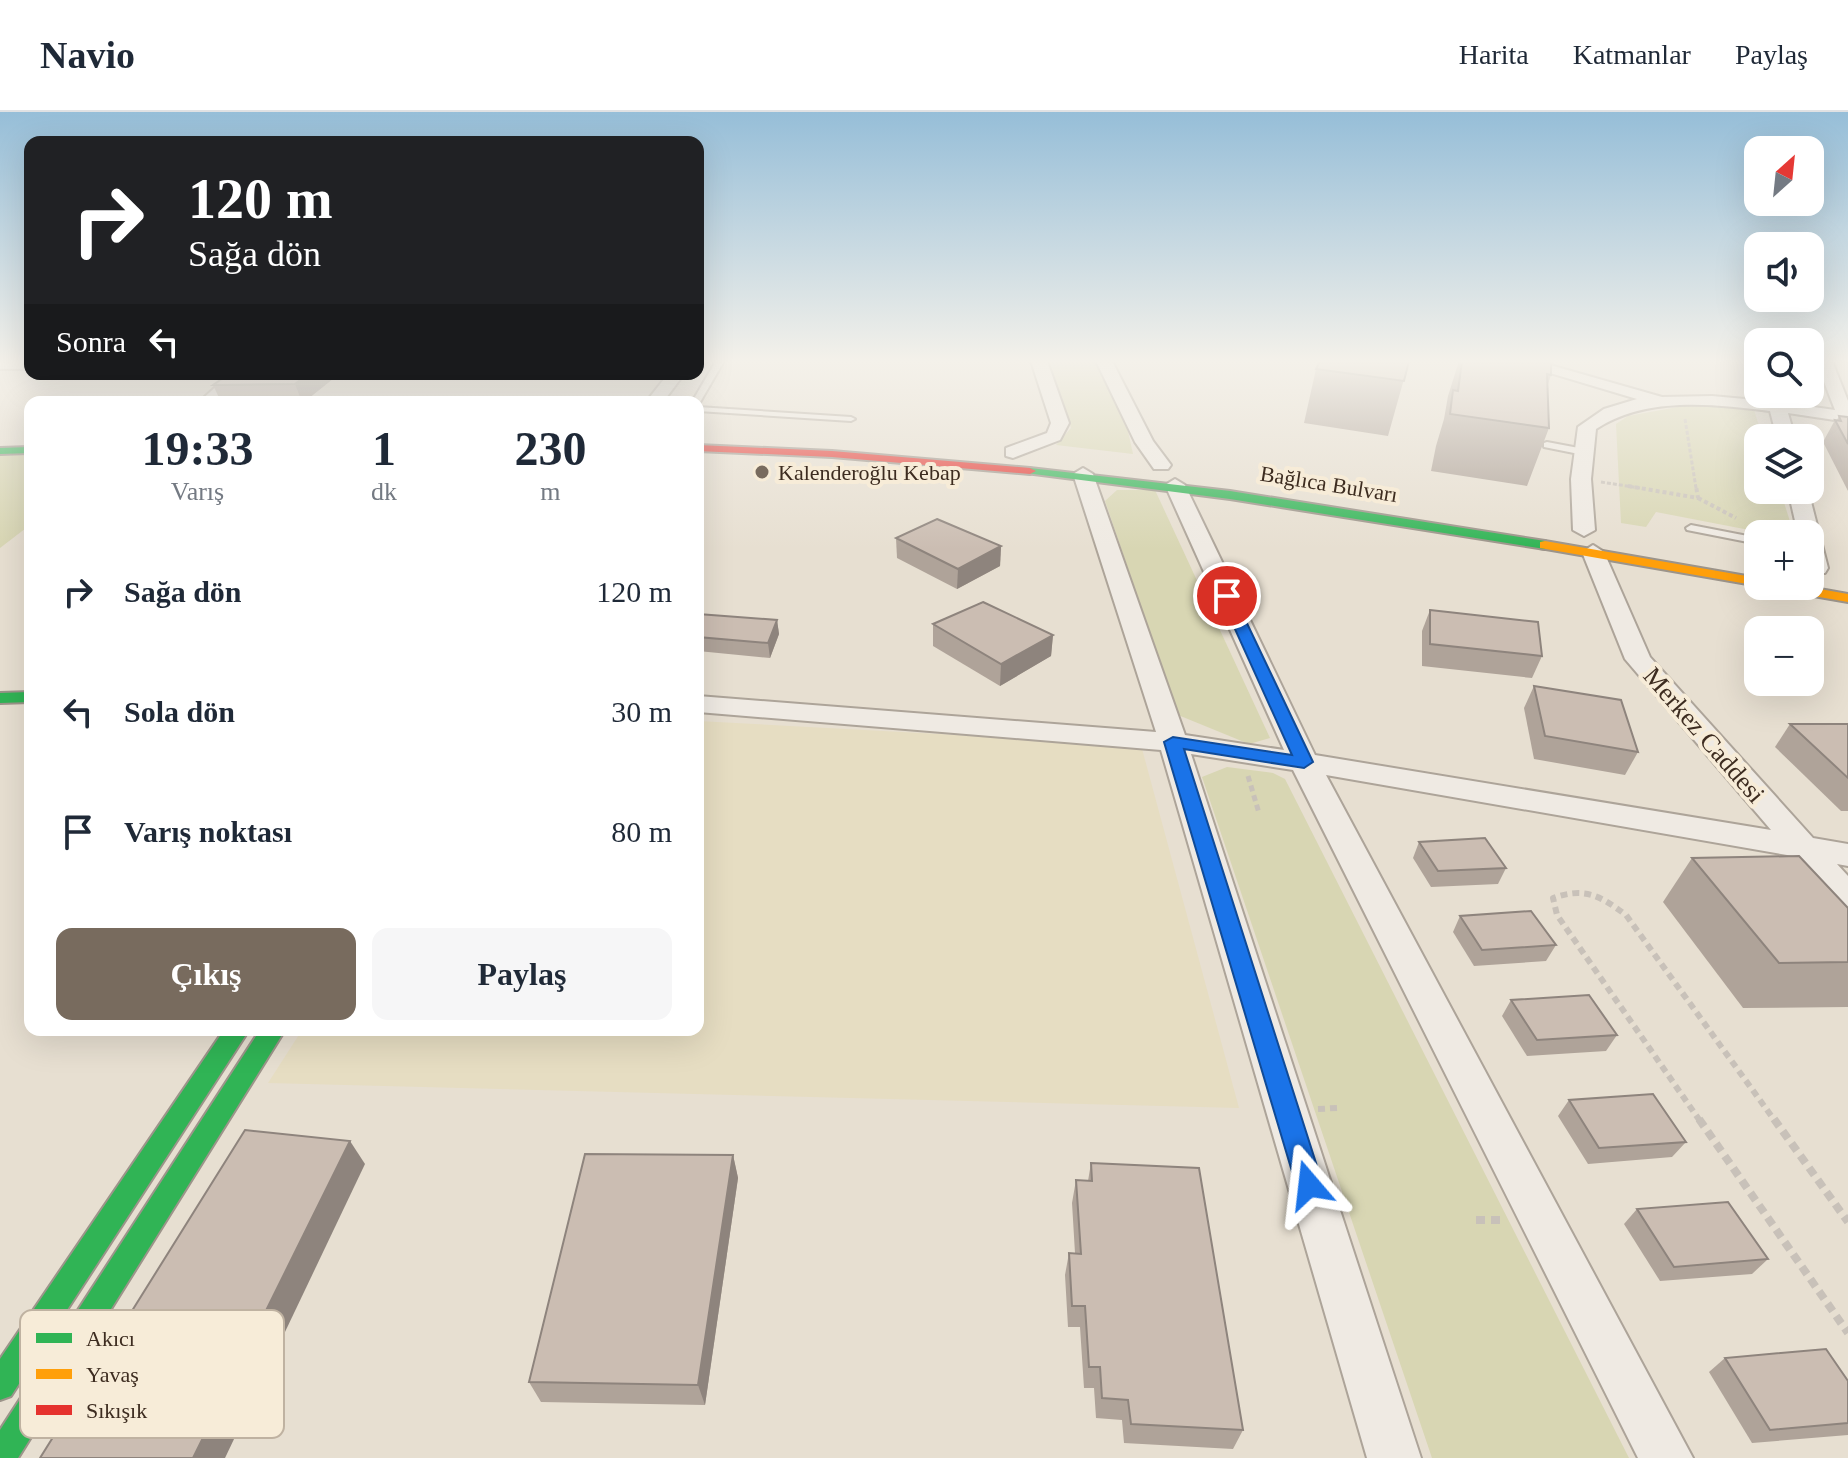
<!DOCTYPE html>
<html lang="tr">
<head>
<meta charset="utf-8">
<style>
	body { margin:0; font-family:Georgia,serif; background:#f6f6f7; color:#1f2937; height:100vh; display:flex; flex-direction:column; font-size:30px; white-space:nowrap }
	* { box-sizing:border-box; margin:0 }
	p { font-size:26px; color:#747a83 }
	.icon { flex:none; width:44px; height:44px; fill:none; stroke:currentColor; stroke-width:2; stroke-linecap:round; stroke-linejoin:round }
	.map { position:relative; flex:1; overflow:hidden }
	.side { position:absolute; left:24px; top:284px; width:680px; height:640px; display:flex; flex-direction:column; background:#fff; border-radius:16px; box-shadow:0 8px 32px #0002 }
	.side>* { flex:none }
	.banner { position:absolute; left:24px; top:24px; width:680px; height:244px; border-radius:16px; box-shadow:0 8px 32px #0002; background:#202124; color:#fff; overflow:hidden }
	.needle { width:52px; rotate:27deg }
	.tools { position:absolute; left:1744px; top:24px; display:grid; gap:16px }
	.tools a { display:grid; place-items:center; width:80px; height:80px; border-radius:16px; background:#fff; box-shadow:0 8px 32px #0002; font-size:40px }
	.pin { position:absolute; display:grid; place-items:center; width:68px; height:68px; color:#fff; margin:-34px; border:4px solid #fff; border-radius:50%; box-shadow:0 2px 8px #0007 }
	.me { position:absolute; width:88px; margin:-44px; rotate:343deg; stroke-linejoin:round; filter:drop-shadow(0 0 6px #0008) }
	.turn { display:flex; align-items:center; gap:28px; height:168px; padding:0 32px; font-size:36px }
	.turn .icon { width:104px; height:104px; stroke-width:2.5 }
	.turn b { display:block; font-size:56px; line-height:68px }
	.then { display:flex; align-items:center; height:76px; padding:0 32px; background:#0003; gap:16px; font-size:30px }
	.eta { display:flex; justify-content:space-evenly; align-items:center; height:136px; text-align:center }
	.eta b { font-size:48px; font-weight:700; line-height:56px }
	.primary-button { display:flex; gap:16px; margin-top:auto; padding:16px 32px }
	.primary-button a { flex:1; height:92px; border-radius:16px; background:#786b5e; color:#fff; font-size:32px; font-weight:700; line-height:92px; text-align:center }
	.primary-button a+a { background:#f6f6f7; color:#1f2937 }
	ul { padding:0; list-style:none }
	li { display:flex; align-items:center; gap:24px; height:120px; padding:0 32px }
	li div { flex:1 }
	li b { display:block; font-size:30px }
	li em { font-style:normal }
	header { display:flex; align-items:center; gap:48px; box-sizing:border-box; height:112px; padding:0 40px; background:#fff; border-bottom:2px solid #e0e1e3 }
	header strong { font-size:38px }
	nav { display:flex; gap:44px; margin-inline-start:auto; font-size:28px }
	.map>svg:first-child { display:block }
	.farmland { fill:#e6ddc2 }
	.green { fill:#d8d6b3 }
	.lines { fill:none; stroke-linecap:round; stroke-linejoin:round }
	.lane-casing { stroke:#ada499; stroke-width:4 }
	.street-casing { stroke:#ada499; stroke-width:4 }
	.fast-casing { stroke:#9c948a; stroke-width:4 }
	.slow-casing { stroke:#9c948a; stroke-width:4 }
	.jam-casing { stroke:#9c948a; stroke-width:4 }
	.path-far4 { stroke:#c8c1b9; stroke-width:3; stroke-dasharray:4 2; stroke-linecap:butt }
	.path-far3 { stroke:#c8c1b9; stroke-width:4; stroke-dasharray:4 3; stroke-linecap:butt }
	.path-far2 { stroke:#c8c1b9; stroke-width:5; stroke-dasharray:6 4; stroke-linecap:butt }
	.path-far1 { stroke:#c8c1b9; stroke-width:6; stroke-dasharray:7 5; stroke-linecap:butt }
	.path { stroke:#c8c1b9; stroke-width:8; stroke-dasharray:9 6; stroke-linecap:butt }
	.lane { fill:#efeae3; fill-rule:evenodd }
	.street { fill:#efeae3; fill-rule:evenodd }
	.fast { fill:#30b455; fill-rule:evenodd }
	.slow { fill:#ff9f0a; fill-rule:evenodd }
	.jam { fill:#e5322d; fill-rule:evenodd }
	.wall { fill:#afa399 }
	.shaded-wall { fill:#8e847d }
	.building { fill:#cbbdb2; stroke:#8e847d; stroke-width:2 }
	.route { fill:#1a73e8; stroke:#114b97; stroke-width:2 }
	.poi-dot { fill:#786b5e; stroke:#f7ecd8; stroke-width:3 }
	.labels { text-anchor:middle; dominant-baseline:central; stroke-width:8; stroke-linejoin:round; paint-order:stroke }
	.far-poi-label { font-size:22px; fill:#3d2c20; stroke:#f7ecd8; text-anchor:start }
	.far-street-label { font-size:22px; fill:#3d2c20; stroke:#f7ecd8 }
	.street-label { font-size:26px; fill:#3d2c20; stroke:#f7ecd8 }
	.key { fill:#f7ecd8; stroke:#bfb2a1; stroke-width:2 }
	.key-label { font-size:22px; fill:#3d2c20 }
</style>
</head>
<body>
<header>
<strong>Navio</strong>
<nav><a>Harita</a><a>Katmanlar</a><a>Paylaş</a></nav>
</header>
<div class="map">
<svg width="1848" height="1346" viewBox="0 0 1848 1346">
	<rect width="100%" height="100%" fill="#e7dfd1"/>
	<!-- farmland -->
	<polygon class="farmland" points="698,609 1141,633 1239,996 268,971 302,918 698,918"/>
	<!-- green -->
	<g class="green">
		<polygon points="1049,249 1095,249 1128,319 1133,342 1056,333 1071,316"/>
		<polygon points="1689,293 1754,298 1763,326 1758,326 1758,378 1780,378 1794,422 1770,422 1656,400 1646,415 1621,411 1616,312 1628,304"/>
		<polygon points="30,343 30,413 0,436 0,344"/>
		<polygon points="1117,378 1155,378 1270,626 1249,632 1178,603 1105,389"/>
		<polygon points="1227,655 1273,661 1285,667 1629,1346 1432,1346 1202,665"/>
	</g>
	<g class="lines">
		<defs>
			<g id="lane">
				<polygon points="716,249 724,249 699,292 692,290"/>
				<polygon points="698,295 851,305 855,307 851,309 698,299"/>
				<polygon points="1547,330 1584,337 1588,340 1584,343 1544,335 1544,331"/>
				<polygon points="1691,413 1758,426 1758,432 1687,418 1686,416"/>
			</g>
			<g id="street">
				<rect x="0" y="249" width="30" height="8"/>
				<polygon points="698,249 708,249 698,256"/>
				<polygon points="1031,249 1047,249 1069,311 1060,328 1013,346 1006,344 1006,336 1047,321 1051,311"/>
				<polygon points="1096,249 1112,249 1153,329 1171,353 1168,357 1154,357 1135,330"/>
				<path d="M1510,249H1536L1662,285L1712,284L1767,289L1766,282H1782L1785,291L1835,298L1816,249H1832L1848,289V310L1788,301L1795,326H1777L1770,299C1712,292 1647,284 1596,317L1591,367L1595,418L1584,424L1573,418L1571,367L1578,315L1604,297L1637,287Z"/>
				<polygon points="230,262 248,262 217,290 199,290"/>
				<polygon points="668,262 684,262 663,290 646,290"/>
				<polygon points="1083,356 1093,362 1185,623 1284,638 1165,373 1175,367 1185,373 1315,643 1771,718 1625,547 1582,440 1593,433 1604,440 1650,545 1813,726 1848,732 1848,754 1837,752 1848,764 1848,798 1836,795 1793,744 1326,663 1693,1346 1638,1346 1293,658 1191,642 1421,1346 1367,1346 1161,638 698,600 698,584 1156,620 1073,362"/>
				<polygon points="1788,378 1808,378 1828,456 1825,461 1810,461 1810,422 1798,422"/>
			</g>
			<g id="fast">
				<polygon points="30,335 30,341 0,342 0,336"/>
				<polygon points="1030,356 1230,379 1545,429 1552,433 1545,437 1230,387 1026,361 1026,357"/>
				<polygon points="30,580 30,590 0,591 0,581"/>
				<polygon points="224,918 249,918 11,1284 0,1288 0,1247"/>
				<polygon points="260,918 285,918 18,1346 0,1346 0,1318"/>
			</g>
			<g id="slow">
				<polygon points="1545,429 1758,466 1759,474 1540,436 1540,430"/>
				<polygon points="1772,474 1803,474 1848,482 1848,490 1779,478"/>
			</g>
			<polygon id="jam" points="698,333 832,339 1030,356 1036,359 1030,362 832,345 698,339"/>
		</defs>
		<!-- lane casing -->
		<use href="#lane" class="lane-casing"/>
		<!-- street casing -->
		<use href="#street" class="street-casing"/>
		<!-- fast casing -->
		<use href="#fast" class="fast-casing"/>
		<!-- slow casing -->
		<use href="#slow" class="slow-casing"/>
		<!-- jam casing -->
		<use href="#jam" class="jam-casing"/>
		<!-- path-far4 -->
		<g class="path-far4">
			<polyline points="1685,307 1696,376"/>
			<polyline points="1601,370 1640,376"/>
		</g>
		<!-- path-far3 -->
		<g class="path-far3">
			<polyline points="1628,374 1698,386 1696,374"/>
			<polyline points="1698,386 1736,406"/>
			<polyline points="1765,415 1783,418 1784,422"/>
		</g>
		<!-- path-far2 -->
		<polyline class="path-far2" points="1248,664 1259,701"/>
		<!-- path-far1 -->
		<g class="path-far1">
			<polyline points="1318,997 1337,996"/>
			<path d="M1700,1009L1557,803L1553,786C1585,775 1599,783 1626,803L1775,1009"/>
		</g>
		<!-- path -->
		<g class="path">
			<polyline points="1699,1007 1848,1221"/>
			<polyline points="1774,1007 1848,1110"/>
			<polyline points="1476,1108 1505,1108"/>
		</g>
		<!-- lane -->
		<use href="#lane" class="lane"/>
		<!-- street -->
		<use href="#street" class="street"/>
		<!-- fast -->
		<use href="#fast" class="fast"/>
		<!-- slow -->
		<use href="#slow" class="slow"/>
		<!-- jam -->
		<use href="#jam" class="jam"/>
	</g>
	<!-- wall -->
	<g class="wall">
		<polygon points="1409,249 1388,324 1304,311 1316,257"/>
		<polygon points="1459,249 1551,249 1551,263 1548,272 1549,316 1527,374 1431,359 1436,334 1444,307 1448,284"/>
		<polygon points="229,262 339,262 304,290 221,290 213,273"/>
		<polygon points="1839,304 1848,305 1848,379 1823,330 1835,308 1837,308"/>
		<polygon points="896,426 1001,434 1000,454 957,477 897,446"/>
		<polygon points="1430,498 1542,544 1532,566 1422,554 1422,519"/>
		<polygon points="698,502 777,508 779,522 770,546 698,539"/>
		<polygon points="933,512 1053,523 1051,544 1000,574 933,534"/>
		<polygon points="1534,574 1638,640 1625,663 1534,647 1524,596"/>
		<polygon points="1790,612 1848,612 1848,699 1841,699 1775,635"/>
		<polygon points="1419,730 1506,756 1498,772 1431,775 1413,746"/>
		<polygon points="1692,746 1848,796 1848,895 1743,896 1663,790"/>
		<polygon points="1460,804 1556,833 1546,849 1474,854 1453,820"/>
		<polygon points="1511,888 1617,923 1606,939 1527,944 1502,904"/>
		<polygon points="1569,988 1686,1030 1672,1045 1588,1052 1558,1004"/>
		<polygon points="733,1043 738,1066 705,1293 541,1290 529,1270"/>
		<polygon points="1091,1051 1243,1318 1233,1337 1124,1331 1122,1308 1096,1306 1094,1276 1084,1276 1080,1215 1068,1215 1065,1163 1069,1141 1075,1141 1072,1091 1076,1068 1088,1069"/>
		<polygon points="1637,1097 1768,1147 1752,1162 1660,1169 1624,1112"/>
		<polygon points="1725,1246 1848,1269 1848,1323 1752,1331 1709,1260"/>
	</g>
	<!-- shaded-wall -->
	<g class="shaded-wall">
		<polygon points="308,262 339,262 304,290 302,290 295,272"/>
		<polygon points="1001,434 1000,454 957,477 958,457"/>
		<polygon points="777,508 779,522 770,546 768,531"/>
		<polygon points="1053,523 1051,544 1000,574 1001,552"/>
		<polygon points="350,1029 365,1052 225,1346 193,1346"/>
		<polygon points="733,1043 738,1066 705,1293 698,1273"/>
	</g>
	<!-- building -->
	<g class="building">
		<polygon points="1320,249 1409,249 1404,269 1316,257"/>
		<polygon points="1462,249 1551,249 1551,263 1547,262 1549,316 1450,302 1453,278 1458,279"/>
		<polygon points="229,262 308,262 295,272 213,273"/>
		<polygon points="1839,304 1848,305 1848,332 1835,308 1841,309"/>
		<polygon points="937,407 1001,434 958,457 896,426"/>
		<polygon points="983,490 1053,523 1001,552 933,512"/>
		<polygon points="1430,498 1538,510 1542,544 1430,532"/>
		<polygon points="698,502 777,508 768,531 698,525"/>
		<polygon points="1534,574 1621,588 1638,640 1545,624"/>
		<polygon points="1790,612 1848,612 1848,666"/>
		<polygon points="1485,726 1506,756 1438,759 1419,730"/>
		<polygon points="1799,744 1848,796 1848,850 1779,851 1692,746"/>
		<polygon points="1531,799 1556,833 1482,838 1460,804"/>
		<polygon points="1589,883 1617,923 1537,928 1511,888"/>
		<polygon points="1653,982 1686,1030 1599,1036 1569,988"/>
		<polygon points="245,1018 350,1029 193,1346 40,1346"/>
		<polygon points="585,1042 733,1043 698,1273 529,1270"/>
		<polygon points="1091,1051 1199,1056 1243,1318 1131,1312 1128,1288 1102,1286 1100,1255 1089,1255 1085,1194 1072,1194 1069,1141 1081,1142 1076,1068 1092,1069"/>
		<polygon points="1728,1090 1768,1147 1674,1155 1637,1097"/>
		<polygon points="1826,1237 1848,1269 1848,1311 1770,1318 1725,1246"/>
	</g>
	<!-- sky -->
	<linearGradient id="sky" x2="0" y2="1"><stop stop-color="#96bed8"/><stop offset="0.57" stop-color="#f4f1ea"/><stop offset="1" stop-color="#f4f1ea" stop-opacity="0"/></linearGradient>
	<rect width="1848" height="437" fill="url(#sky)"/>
	<!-- route -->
	<polygon class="route" points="1227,480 1234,484 1313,650 1304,656 1184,637 1323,1073 1319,1081 1309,1085 1300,1081 1296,1073 1164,630 1173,625 1292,643 1220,484"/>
	<!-- markers -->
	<circle class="poi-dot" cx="762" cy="360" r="8"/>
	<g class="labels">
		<!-- far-poi labels -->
		<g class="far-poi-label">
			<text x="778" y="360">Kalenderoğlu Kebap</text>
		</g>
		<!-- far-street labels -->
		<g class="far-street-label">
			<text transform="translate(1329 372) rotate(9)">Bağlıca Bulvarı</text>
		</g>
		<!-- street labels -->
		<g class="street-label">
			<text transform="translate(1704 623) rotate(49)">Merkez Caddesi</text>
		</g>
	</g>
	<!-- legend -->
	<rect x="20" y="1198" width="264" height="128" rx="12" class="key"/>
	<rect x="36" y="1221" width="36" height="10" fill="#30b455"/>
	<rect x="36" y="1257" width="36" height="10" fill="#ff9f0a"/>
	<rect x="36" y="1293" width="36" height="10" fill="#e5322d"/>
	<g class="key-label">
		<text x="86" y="1234">Akıcı</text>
		<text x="86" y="1270">Yavaş</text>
		<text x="86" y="1306">Sıkışık</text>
	</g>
</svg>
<div class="tools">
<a><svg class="needle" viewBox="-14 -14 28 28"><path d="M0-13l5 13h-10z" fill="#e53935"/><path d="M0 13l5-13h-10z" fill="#747a83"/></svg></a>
<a><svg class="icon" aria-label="sound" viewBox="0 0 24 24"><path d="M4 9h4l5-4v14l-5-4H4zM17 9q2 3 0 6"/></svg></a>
<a><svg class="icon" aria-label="search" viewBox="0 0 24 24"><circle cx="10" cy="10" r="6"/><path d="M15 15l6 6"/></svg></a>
<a><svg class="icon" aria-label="layers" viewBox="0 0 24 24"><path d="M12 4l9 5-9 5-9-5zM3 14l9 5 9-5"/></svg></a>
<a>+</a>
<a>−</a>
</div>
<div class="pin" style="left:1227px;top:484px;background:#d93025"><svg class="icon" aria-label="arrive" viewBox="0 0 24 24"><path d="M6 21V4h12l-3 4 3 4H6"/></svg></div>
<svg class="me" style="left:1309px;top:1073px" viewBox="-20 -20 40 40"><path d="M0-17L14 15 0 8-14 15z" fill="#1a73e8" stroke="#fff" stroke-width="4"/></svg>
<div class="banner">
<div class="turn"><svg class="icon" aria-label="right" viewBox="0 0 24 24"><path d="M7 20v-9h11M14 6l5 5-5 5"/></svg><div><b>120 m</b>Sağa dön</div></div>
<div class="then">Sonra<svg class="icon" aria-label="left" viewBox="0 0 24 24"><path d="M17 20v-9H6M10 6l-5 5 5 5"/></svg></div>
</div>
<section class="side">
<div class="eta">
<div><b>19:33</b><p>Varış</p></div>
<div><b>1</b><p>dk</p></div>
<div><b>230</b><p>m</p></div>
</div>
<ul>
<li><svg class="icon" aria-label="right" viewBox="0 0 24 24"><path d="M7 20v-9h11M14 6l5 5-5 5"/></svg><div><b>Sağa dön</b></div><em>120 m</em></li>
<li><svg class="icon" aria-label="left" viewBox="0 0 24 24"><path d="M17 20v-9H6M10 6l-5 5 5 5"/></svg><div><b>Sola dön</b></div><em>30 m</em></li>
<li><svg class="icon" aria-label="arrive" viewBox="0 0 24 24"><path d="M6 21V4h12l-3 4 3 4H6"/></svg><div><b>Varış noktası</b></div><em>80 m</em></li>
</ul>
<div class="primary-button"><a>Çıkış</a><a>Paylaş</a></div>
</section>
</div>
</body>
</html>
